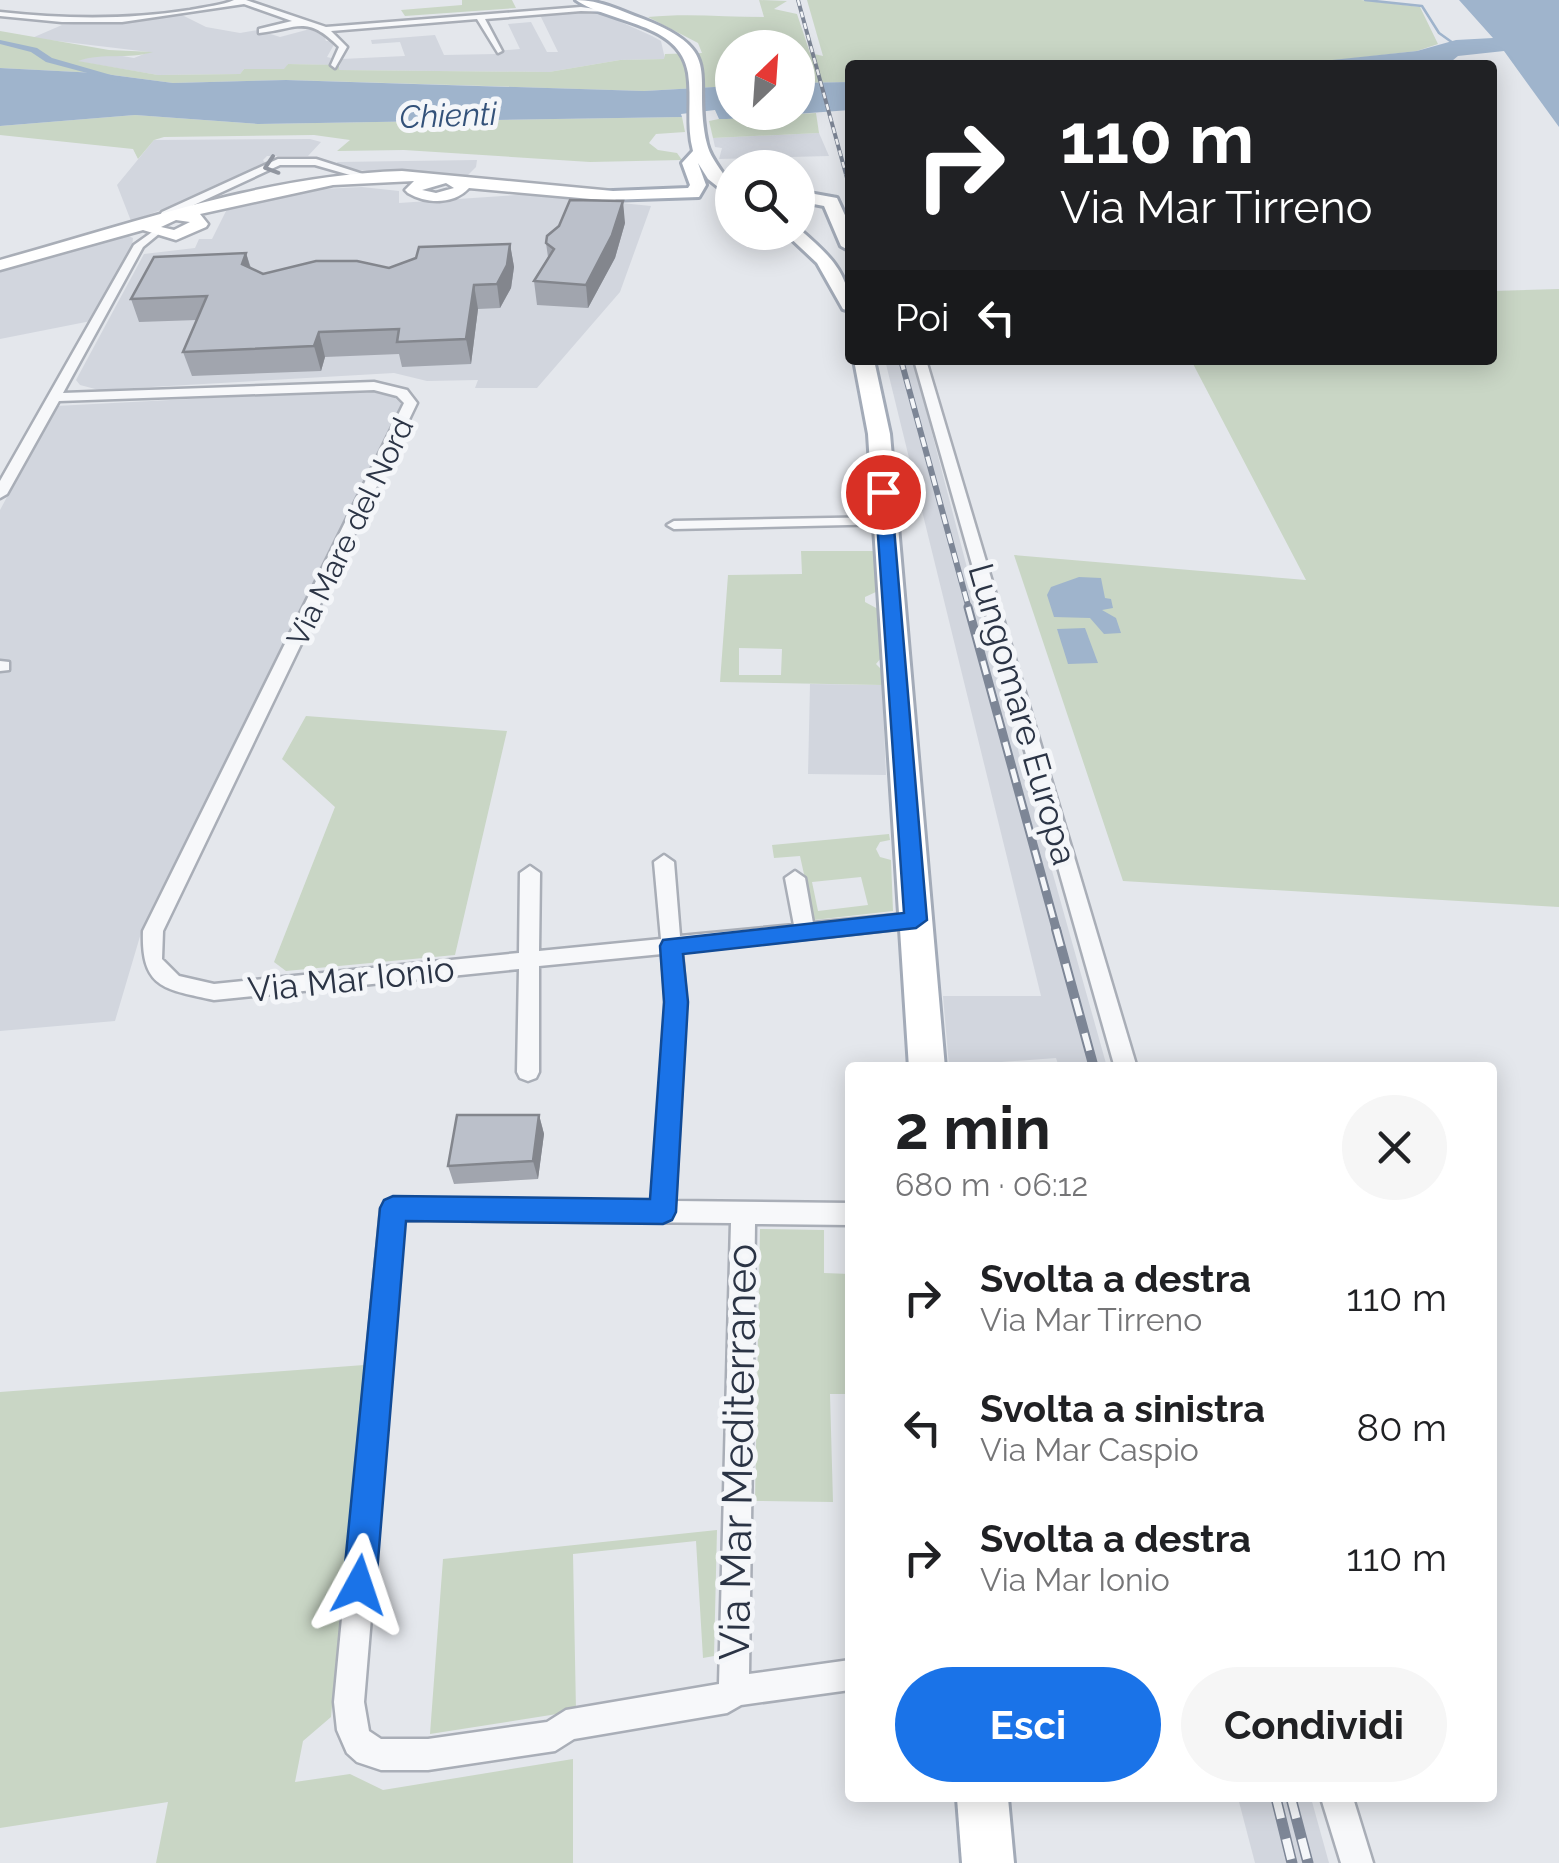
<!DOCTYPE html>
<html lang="it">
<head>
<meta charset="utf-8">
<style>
	body { margin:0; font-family:Raleway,sans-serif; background:#f6f6f6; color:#202124; height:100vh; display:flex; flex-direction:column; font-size:38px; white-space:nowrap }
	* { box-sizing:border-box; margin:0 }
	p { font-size:32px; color:#757577 }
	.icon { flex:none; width:55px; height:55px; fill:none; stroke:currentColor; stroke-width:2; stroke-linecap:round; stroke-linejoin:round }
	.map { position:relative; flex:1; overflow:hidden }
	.sheet { position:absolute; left:845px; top:1062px; width:652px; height:740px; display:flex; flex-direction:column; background:#fff; border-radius:10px; box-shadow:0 5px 25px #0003 }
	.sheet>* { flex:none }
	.guide { position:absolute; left:845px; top:60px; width:652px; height:305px; border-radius:10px; box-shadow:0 5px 25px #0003; background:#202124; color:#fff; overflow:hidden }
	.needle { width:65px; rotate:25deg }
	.controls { position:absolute; left:715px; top:30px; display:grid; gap:20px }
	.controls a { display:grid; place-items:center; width:100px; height:100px; border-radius:50%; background:#fff; box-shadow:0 5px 25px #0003; font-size:50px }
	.pin { position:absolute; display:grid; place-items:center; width:85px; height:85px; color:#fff; margin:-42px; border:5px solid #fff; border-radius:50%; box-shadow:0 2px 10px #0007 }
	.me { position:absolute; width:110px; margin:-55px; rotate:5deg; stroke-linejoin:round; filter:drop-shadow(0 0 8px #0008) }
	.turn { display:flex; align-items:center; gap:35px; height:210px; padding:0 50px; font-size:45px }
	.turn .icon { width:130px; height:130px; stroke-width:2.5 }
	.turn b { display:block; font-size:70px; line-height:85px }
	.then { display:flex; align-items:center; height:95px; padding:0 50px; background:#0003; gap:20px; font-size:38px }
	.round { display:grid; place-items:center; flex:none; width:105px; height:105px; border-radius:52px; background:#f6f6f6 }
	.head { display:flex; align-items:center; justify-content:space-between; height:170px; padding:0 50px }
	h1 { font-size:60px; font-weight:700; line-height:75px }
	.cta { display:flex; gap:20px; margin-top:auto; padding:20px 50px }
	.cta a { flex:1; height:115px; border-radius:60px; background:#1a73e8; color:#fff; font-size:40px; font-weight:700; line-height:115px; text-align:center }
	.cta a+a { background:#f6f6f6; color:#202124 }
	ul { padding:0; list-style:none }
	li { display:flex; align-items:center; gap:30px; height:130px; padding:0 50px }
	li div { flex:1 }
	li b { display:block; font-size:38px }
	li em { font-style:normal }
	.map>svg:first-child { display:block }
	.built { fill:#d2d6de }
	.green { fill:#c9d6c5; fill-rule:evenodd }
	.water { fill:#9fb4cc }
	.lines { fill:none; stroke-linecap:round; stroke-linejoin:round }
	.stream { stroke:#9fb4cc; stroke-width:2.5 }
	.canal { fill:#9fb4cc; fill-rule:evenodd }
	.street-casing { stroke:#a9aeb7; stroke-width:5 }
	.secondary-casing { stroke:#a9aeb7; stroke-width:5 }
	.primary-casing { stroke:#a3abb8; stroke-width:6 }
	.street { fill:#f7f8fa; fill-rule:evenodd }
	.secondary { fill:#fff; fill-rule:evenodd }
	.primary { fill:#fff; fill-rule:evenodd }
	.rail-far4-casing { stroke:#7d8696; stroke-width:4 }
	.rail-far3-casing { stroke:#7d8696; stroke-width:6 }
	.rail-far2-casing { stroke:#7d8696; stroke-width:9 }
	.rail-far1-casing { stroke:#7d8696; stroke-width:10 }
	.rail-casing { stroke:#7d8696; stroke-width:11 }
	.rail-far4 { stroke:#f4f6f9; stroke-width:2.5; stroke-dasharray:6; stroke-linecap:butt }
	.rail-far3 { stroke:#f4f6f9; stroke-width:4; stroke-dasharray:10; stroke-linecap:butt }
	.rail-far2 { stroke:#f4f6f9; stroke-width:5; stroke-dasharray:14; stroke-linecap:butt }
	.rail-far1 { stroke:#f4f6f9; stroke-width:6; stroke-dasharray:18; stroke-linecap:butt }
	.rail { stroke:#f4f6f9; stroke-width:8; stroke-dasharray:21; stroke-linecap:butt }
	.wall { fill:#a1a5ae }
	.shaded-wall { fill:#83868d }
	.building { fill:#bbc0ca; stroke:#83868d; stroke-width:2.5 }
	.oneway { stroke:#9196a0 }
	.route { fill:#1a73e8; stroke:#114b97; stroke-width:2.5 }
	.labels { text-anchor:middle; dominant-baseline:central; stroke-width:10; stroke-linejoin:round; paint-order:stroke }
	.far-street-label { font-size:30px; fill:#2b3445; stroke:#f4f6f9 }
	.far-water-label { font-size:32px; font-style:italic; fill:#34527a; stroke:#f4f6f9 }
	.street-label { font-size:35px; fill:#2b3445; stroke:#f4f6f9 }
	.near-street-label { font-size:42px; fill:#2b3445; stroke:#f4f6f9 }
</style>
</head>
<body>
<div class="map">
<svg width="1559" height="1863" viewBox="0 0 1559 1863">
	<rect width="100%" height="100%" fill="#e4e7ec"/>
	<!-- built -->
	<g class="built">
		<polygon points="581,11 601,13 652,36 661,41 665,59 620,60 549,72 338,70 342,59 405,56 400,42 372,44 371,40 435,35 444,55 496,54 496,51 520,49 508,24 531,22 547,52 558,52 540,15"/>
		<polygon points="182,15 206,27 240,33 258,30 280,37 310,29 324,36 326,41 336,41 327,57 331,58 329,65 288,64 285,69 244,69 240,74 158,75 75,61 105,53 134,58 149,52 32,38 62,25"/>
		<polygon points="819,133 829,156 719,159 722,148 715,147 713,138"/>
		<polygon points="310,139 321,142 308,156 267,156 263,160 266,165 213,191 131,221 117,185 154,140"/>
		<polygon points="477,160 476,167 465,178 355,170 338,166 337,162"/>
		<polygon points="362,187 399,191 399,203 531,194 651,206 620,292 537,388 475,388 478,380 427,381 394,373 99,390 80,385 76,380 144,254 195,248 199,239 212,239 226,211 238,205 301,190"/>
		<polygon points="126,235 133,238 132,247 91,321 0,339 0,267"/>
		<polygon points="885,360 913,360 966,564 1107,1067 1059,1067 1056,1058 949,1066 943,996 1041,996"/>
		<polygon points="360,390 389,393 402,404 401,410 141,933 115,1021 0,1031 0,510 56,406"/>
		<polygon points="810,684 882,685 886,775 808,774"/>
		<polygon points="1238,1798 1311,1798 1329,1863 1255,1863"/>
	</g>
	<!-- green -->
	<g class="green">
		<polygon points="462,0 512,0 516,8 405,16 401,10 462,5"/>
		<path d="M759,0L787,1L774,9L797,14L810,53L823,56L807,0H1361L1420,7L1438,44L1417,51L1295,65H850V82L798,83V48H732V86L644,91L287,80L173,83L97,73L0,68V31L109,50L153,52C127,60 104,52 78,61L158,75L240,74L244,69H284L288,64L339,65V70L549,72L620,60L664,59L665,54L702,53L698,43L648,17C688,13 724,17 764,17Z"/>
		<polygon points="816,113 819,133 713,138 709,121 719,119"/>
		<polygon points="135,115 258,124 682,117 685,132 656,134 649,143 658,150 677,153 682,160 590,162 404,150 337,151 350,140 314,135 164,137 154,140 138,159 133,149 0,135 0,126"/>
		<polygon points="1559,289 1559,907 1123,881 1014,555 1306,580 1191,360 1492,360 1493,291"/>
		<path d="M801,551H875L878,591L865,597V602L878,609L881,658L876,664L881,669L882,685L720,682L728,575L802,574ZM739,648L782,649L781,675H739Z"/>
		<polygon points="306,716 507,731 455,955 286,971 274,962 335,807 282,759"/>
		<path d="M889,834L890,840L880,842L876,849L880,857L891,860L893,911L814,920L800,856L774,858L772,845ZM861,877L868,905L818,911L812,882Z"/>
		<polygon points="760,1229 824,1230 824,1273 850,1274 850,1394 830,1394 833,1502 755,1501"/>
		<polygon points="364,1365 331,1717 303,1741 295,1782 350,1774 383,1790 573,1759 573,1863 156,1863 168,1802 0,1828 0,1392"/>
		<polygon points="717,1530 714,1656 703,1658 696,1541 573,1554 576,1711 430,1734 443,1559"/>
	</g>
	<!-- water -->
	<g class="water">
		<polygon points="1459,0 1559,0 1559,127 1504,51 1458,56 1447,65 1285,65 1417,51 1456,40 1493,38"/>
		<polygon points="0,68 97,73 173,83 286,80 644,91 732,86 732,112 798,112 798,83 850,82 850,110 727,119 719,119 715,110 681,114 682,117 258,124 135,115 0,126"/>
		<polygon points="1079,577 1101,578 1105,598 1111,599 1113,608 1102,610 1116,618 1121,633 1104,634 1090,618 1054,617 1047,595 1051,587"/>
		<polygon points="1085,628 1098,663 1068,664 1057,629"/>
	</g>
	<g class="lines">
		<!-- stream -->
		<polyline class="stream" points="1365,0 1422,6 1439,33 1453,43"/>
		<!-- canal -->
		<polygon class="canal" points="0,40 37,48 52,58 125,79 121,82 46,62 31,52 0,44"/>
		<defs>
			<g id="street">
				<path d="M234,0H246L326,27L581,7L617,12L581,11L485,19L502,51L498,53L477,19L331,31L347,47L335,68L331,65L339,47C306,14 298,29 259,33V29L292,21L244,4L122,22H62L0,16V12C64,19 127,20 190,10C204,7 224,5 234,0Z"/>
				<polygon points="278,159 316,159 369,176 364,179 315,165 280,165 170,216 167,221 158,219 162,212"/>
				<path d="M155,230L160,233L143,247L63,393L374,382L407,390L417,403L163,931L162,959L179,976L214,984L519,953L520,873L530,866L540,873L539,951L661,939L654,862L664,855L674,862L680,936L794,925L785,878L795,871L805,878L813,923L916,913L926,920L916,927L682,952L686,1002L675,1201L850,1203V1225L755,1224L749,1674L850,1660V1690L741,1705L727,1713L574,1739L555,1751L428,1770H381L357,1762L347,1753L337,1730L334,1702L381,1209L385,1202L393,1198L652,1201L666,1002L662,954L539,966V1072L536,1078L528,1081L520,1078L517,1072L519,969L214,1000C165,989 141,989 143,931L404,403L397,396L374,390L59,401L7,494L0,498V481L134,245ZM404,1220L731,1223L719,1684L566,1710L547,1722L428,1739H381L369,1731L364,1702Z"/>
				<polygon points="914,360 926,360 1137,1068 1115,1068"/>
				<polygon points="885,517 890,518 890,524 674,529 667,525 674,521"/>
				<polygon points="0,661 9,662 9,670 0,671"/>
				<polygon points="1321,1798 1353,1798 1373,1863 1341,1863"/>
			</g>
			<path id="secondary" d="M402,171L613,191L621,196L613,201L469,188C453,205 427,204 408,193L405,190L414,181L333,185L200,214L208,224L206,227L176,240L143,230L0,270V260C131,224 265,175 402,171ZM446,183L454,188L436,193L422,190ZM176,220L190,222L174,230L161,227Z"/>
			<g id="primary">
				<path d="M576,0C600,0 621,11 643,19C728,52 691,75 707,144C712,165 732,177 732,198L708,179L698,163L706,185L699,197L607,200V192L613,191L688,188L690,185L682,163L693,151C686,125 692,99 688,73C680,22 611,24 576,0Z"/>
				<polygon points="798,191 837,198 850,226 850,251 841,246 824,206 798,201"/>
				<path d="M798,228C826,252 850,272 850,311L843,309L817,263L784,232H798Z"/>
				<polygon points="854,360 874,360 890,434 945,1068 909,1068 868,434"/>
				<polygon points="957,1798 1008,1798 1014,1863 962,1863"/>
			</g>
		</defs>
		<!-- street casing -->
		<use href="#street" class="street-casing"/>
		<!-- secondary casing -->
		<use href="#secondary" class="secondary-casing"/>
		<!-- primary casing -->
		<use href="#primary" class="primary-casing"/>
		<!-- street -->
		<use href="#street" class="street"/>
		<!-- secondary -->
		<use href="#secondary" class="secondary"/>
		<!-- primary -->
		<use href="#primary" class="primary"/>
		<defs>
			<polyline id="rail-far4" points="798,0 850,189"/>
			<polyline id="rail-far3" points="901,360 969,609"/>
			<polyline id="rail-far2" points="968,607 1057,932"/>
			<polyline id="rail-far1" points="1056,929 1094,1068"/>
			<g id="rail">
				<polyline points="1276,1798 1292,1863"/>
				<polyline points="1291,1798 1308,1863"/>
			</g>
		</defs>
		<!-- rail-far4 casing -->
		<use href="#rail-far4" class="rail-far4-casing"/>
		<!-- rail-far3 casing -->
		<use href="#rail-far3" class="rail-far3-casing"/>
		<!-- rail-far2 casing -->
		<use href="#rail-far2" class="rail-far2-casing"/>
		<!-- rail-far1 casing -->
		<use href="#rail-far1" class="rail-far1-casing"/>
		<!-- rail casing -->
		<use href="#rail" class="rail-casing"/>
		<!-- rail-far4 -->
		<use href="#rail-far4" class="rail-far4"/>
		<!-- rail-far3 -->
		<use href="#rail-far3" class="rail-far3"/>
		<!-- rail-far2 -->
		<use href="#rail-far2" class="rail-far2"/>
		<!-- rail-far1 -->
		<use href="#rail-far1" class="rail-far1"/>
		<!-- rail -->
		<use href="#rail" class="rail"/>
	</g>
	<!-- wall -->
	<g class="wall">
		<polygon points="625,223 615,258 588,308 537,305 534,281 548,257 546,243"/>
		<polygon points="510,244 514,267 511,288 500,308 478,309 471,364 402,367 399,354 325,357 321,371 192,376 183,352 197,320 139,322 131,299 246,253 251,268 263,274 389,268"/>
		<polygon points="539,1115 544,1134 538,1179 454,1184 448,1166"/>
	</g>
	<!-- shaded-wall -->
	<g class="shaded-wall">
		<polygon points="623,201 625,223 615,258 588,308 586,285"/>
		<polygon points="510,244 514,267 511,288 500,308 497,284"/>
		<polygon points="246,253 253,277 242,264"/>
		<polygon points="474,285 478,309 471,364 466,339"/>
		<polygon points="319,332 325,357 321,371 314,346"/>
		<polygon points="539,1115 544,1134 538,1179 533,1161"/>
	</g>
	<!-- building -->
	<g class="building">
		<polygon points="570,200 623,201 612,235 586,285 534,281 554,249 546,243 547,236 559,226"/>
		<polygon points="510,244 507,265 497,284 474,285 466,339 397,342 399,329 319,332 314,346 183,352 207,296 131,299 154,257 246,253 242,264 263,274 316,261 357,261 389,268 416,258 419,247"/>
		<polygon points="457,1115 539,1115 533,1161 448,1166"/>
	</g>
	<!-- one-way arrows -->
	<defs><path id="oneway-chevron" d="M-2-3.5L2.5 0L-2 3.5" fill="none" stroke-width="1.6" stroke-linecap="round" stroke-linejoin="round" transform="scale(2.5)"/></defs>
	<use class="oneway" href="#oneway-chevron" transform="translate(271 166) rotate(162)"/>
	<!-- route -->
	<polygon class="route" points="883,487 891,492 927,920 916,928 683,954 688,1002 676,1212 672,1220 663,1224 406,1221 376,1585 371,1597 359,1601 348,1597 343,1585 380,1208 384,1200 393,1196 650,1199 664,1002 660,946 663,940 904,913 875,492"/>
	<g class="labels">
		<!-- far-street labels -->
		<g class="far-street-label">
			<text transform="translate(350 532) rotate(-64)">Via Mare del Nord</text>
		</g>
		<!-- far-water labels -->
		<g class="far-water-label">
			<text transform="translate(448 115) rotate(-2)">Chienti</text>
		</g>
		<!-- street labels -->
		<g class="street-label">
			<text transform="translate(1023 714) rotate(74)">Lungomare Europa</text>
			<text transform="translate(351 979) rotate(-6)">Via Mar Ionio</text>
		</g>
		<!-- near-street labels -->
		<g class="near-street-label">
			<text transform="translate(738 1452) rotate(-89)">Via Mar Mediterraneo</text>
		</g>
	</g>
</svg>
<div class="controls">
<a><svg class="needle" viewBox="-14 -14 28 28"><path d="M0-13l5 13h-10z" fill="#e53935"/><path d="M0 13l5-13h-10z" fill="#757577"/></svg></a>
<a><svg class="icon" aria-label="search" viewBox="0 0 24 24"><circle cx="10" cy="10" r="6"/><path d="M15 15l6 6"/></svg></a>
</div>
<div class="pin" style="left:883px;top:492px;background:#d93025"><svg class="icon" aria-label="arrive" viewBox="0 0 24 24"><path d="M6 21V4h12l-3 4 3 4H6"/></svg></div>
<svg class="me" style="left:359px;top:1585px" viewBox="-20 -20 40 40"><path d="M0-17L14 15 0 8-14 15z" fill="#1a73e8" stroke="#fff" stroke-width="4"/></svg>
<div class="guide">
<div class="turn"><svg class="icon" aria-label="right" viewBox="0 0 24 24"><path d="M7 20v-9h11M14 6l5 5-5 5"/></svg><div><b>110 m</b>Via Mar Tirreno</div></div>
<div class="then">Poi<svg class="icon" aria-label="left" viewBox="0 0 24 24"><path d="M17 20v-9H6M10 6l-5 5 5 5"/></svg></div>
</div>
<section class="sheet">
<div class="head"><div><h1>2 min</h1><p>680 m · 06:12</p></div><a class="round"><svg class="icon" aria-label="close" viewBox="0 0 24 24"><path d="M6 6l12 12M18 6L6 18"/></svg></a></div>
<ul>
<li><svg class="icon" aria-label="right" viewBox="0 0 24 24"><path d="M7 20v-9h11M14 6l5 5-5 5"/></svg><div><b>Svolta a destra</b><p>Via Mar Tirreno</p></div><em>110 m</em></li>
<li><svg class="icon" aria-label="left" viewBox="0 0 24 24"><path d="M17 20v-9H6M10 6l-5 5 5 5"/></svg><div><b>Svolta a sinistra</b><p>Via Mar Caspio</p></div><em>80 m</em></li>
<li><svg class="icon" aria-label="right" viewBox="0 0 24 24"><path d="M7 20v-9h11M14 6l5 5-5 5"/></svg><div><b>Svolta a destra</b><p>Via Mar Ionio</p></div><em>110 m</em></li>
</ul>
<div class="cta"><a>Esci</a><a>Condividi</a></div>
</section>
</div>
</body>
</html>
